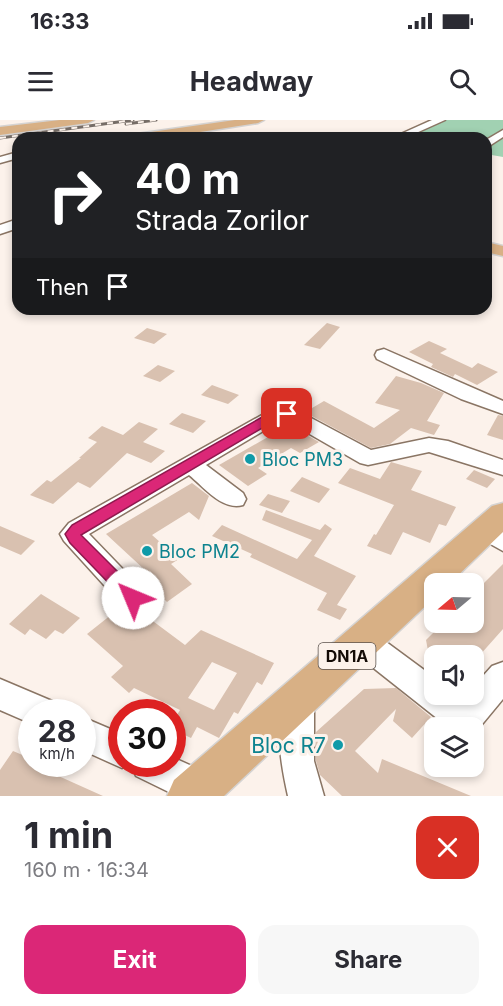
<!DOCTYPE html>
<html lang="en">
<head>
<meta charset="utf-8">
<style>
	body { margin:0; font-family:Inter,sans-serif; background:#f7f7f7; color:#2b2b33; height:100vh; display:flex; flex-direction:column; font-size:22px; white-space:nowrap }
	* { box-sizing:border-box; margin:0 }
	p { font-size:20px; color:#7c7c81 }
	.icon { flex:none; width:33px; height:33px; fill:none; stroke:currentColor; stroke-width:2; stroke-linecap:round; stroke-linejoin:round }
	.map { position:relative; height:676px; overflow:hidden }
	.panel { display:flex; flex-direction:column; background:#fff; flex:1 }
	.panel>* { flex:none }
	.banner { position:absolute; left:12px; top:12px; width:480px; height:183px; border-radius:18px; box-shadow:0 3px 9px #0003; background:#202124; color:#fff; overflow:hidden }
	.needle { width:39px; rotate:251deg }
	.tools { position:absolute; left:424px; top:453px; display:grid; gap:12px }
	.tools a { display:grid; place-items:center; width:60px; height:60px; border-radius:12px; background:#fff; box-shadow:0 3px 9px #0003; font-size:30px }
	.speed { position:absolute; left:18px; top:579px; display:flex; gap:12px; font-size:30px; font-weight:700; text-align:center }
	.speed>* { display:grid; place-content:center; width:78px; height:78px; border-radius:50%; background:#fff; box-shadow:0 3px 9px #0003; line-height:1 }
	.speed small { font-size:15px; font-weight:400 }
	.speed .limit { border:9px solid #d22; background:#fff; color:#111 }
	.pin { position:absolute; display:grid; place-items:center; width:51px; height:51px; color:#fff; margin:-26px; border-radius:12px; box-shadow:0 3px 9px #0006 }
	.me { position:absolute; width:66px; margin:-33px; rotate:315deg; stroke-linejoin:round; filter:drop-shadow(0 0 4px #0008) }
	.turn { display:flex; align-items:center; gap:21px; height:126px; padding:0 24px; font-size:27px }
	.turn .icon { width:78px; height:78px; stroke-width:2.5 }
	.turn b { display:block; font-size:42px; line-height:51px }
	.then { display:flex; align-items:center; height:57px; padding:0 24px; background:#0003; gap:12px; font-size:22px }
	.round { display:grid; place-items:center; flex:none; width:63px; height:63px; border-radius:18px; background:#f7f7f7 }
	.head { display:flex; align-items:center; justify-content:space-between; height:102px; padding:0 24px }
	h1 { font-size:36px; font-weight:700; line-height:45px }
	.button { display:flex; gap:12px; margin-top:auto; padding:12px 24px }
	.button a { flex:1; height:69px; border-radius:18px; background:#db2777; color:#fff; font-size:24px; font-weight:700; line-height:69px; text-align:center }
	.button a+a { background:#f7f7f7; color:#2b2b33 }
	.status { display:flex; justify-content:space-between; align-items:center; height:42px; padding:0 30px; background:#fff; direction:ltr }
	.status svg { height:16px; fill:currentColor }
	header { display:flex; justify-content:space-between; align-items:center; height:78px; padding:0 24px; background:#fff; font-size:27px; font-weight:700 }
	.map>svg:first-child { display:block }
	.green { fill:#a1d1b2 }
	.building { fill:#d9c1b0; fill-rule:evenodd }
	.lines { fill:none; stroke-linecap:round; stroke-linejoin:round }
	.minor-casing { stroke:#8a7564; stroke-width:3 }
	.major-casing { stroke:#d5d3d2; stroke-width:3 }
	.minor { fill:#fff; fill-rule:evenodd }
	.major { fill:#d8b085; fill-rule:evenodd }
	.rail-casing { stroke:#766d67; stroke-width:3 }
	.rail { stroke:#fcf2eb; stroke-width:2; stroke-dasharray:6; stroke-linecap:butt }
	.route { fill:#db2777; stroke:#8e194d; stroke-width:1.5 }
	.culture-dot { fill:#0f9aa8; stroke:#fcf2eb; stroke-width:2 }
	.labels { text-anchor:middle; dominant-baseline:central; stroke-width:6; stroke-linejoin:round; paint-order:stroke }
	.shield { fill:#fcf2eb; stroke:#59504b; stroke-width:1.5 }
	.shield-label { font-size:16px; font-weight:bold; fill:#130b06 }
	.culture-label { font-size:18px; fill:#0d838f; stroke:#fcf2eb; text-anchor:start }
	.near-culture-label { font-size:21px; fill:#0d838f; stroke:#fcf2eb; text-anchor:end }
</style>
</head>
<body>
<div class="status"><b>16:33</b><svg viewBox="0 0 49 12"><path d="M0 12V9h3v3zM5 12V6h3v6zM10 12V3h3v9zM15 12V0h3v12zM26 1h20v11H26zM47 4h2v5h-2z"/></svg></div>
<header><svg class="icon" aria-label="menu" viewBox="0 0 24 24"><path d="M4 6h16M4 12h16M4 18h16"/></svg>Headway<svg class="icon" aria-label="search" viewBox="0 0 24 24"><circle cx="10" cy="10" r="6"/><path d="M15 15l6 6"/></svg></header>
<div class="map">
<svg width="503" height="676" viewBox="0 0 503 676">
	<rect width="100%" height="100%" fill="#fcf2eb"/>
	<!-- green -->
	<polygon class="green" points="444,0 503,0 503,37 486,34 486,18 402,18"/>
	<!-- building -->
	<g class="building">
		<polygon points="327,203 340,207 320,229 304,225"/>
		<polygon points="147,208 167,214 154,224 134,218"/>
		<polygon points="429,221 447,229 440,233 472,248 478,243 498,252 477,265 455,254 453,257 431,247 433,244 409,232"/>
		<polygon points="158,245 175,251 160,262 143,256"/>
		<polygon points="396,256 421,263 444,273 427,301 440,305 434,315 411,308 390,324 371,328 308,294 307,291 324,281 374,308 400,290 375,283"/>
		<polygon points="212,265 239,275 228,284 201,275"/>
		<polygon points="182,293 206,301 193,313 169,304"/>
		<polygon points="498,295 503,296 503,320 487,315"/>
		<polygon points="139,302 158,309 143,322 165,331 151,343 127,333 90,368 78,362 53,384 30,375 47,360 51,362 81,338 79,338 97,322 88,318 102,306 123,315"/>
		<polygon points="289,305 319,322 300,333 291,328 258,348 267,354 248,366 219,345"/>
		<polygon points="391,342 422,351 411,370 456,387 446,406 439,404 430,423 403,412 391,435 367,426 374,414 376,415 394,385 338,363 350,348 380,359"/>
		<polygon points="474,350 495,359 487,368 466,359"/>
		<polygon points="302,357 330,369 319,383 290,371"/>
		<polygon points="192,363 209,376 199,400 189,392 152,415 179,439 171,444 192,464 167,482 140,455 146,451 106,414"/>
		<polygon points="268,374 290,381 282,393 259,385"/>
		<polygon points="266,390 320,410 325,404 332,409 314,436 356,456 337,485 347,489 340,500 317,490 327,473 250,437 252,434 212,416 222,405 297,439 312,420 262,400"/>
		<polygon points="0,406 35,421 21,435 0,426"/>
		<polygon points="503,444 503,509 479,536 429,536 426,520 444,502 474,502 474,473"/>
		<polygon points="41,474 80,498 63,514 55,510 46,519 30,509 25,515 9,504"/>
		<path d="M121,487L132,491L138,490L185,525L201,510L274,543L262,565L257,562L238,594L234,592L219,618L197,607L191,618L172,609V603L180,590L134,568L129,573L111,557L123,546L87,514ZM212,542L237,553L214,590L188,578Z"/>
		<polygon points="396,568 431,597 412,618 393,601 396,589 355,631 378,653 382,639 471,676 342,676 320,655 316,641 316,612 364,569"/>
		<polygon points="13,631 32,639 32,644 42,644 57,650 54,654 103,676 0,676 0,650"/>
	</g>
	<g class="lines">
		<defs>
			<g id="minor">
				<polygon points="432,0 445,0 405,18 394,17"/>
				<polygon points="503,10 503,17 486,28 486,20"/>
				<polygon points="18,32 18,38 0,43 0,37"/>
				<polygon points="18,99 18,108 0,114 0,105"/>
				<polygon points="384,229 503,281 503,294 461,279 377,239 375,235 377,231"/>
				<path d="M276,289L298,291L371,330L429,318L448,321L503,340V355L429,332L368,345L360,343L287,301H280L206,345L243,373L246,379L243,385C222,391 204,367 189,355L89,414L143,470L147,478L143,486L133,489L123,486L64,421L60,414L69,403L269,291Z"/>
				<polygon points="485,401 503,409 503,431 476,416 472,410 476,404"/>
				<polygon points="363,509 374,513 435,558 435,574 457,574 463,579 466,574 474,574 474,566 492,546 503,542 503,579 474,614 474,608 442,608 443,603 352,531 348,522 352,513"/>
				<polygon points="0,559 52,581 56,592 32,592 32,604 0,590"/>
				<path d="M298,566L309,571L314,581V641L324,676H288C281,645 273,600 287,571Z"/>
				<polygon points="82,597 122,614 122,644 172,644 172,637 216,657 221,670 218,676 177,676 136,656 131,644 122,648 82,630"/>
			</g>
			<g id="major">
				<polygon points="60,0 94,0 88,3 0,15 0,7"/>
				<polygon points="235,0 264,0 258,3 162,18 131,18 137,14"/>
				<polygon points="486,122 503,126 503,136 486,132"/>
				<polygon points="503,383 503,412 449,464 435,464 435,477 224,676 167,676 174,660 492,386"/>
			</g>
		</defs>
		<!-- minor casing -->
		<use href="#minor" class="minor-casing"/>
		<!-- major casing -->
		<use href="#major" class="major-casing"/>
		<!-- minor -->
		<use href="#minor" class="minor"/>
		<!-- major -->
		<use href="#major" class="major"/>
		<defs>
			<g id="rail">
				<polyline points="126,4 156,0"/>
				<polyline points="0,18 133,0"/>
			</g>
		</defs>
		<!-- rail casing -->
		<use href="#rail" class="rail-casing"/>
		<!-- rail -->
		<use href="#rail" class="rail"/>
	</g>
	<!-- route -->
	<polygon class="route" points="287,290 294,294 292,297 279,298 81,415 139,473 142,478 139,482 133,484 127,482 70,423 65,414 72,405 271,292"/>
	<!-- markers -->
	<g class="culture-dot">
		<circle cx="250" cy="339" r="6"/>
		<circle cx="147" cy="431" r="6"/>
		<circle cx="338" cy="625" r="6"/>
	</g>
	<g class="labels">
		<!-- shield labels -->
		<rect class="shield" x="318.5" y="523" width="57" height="26" rx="4.5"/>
		<g class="shield-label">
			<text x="347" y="536">DN1A</text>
		</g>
		<!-- culture labels -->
		<g class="culture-label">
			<text x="262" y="339">Bloc PM3</text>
			<text x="159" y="431">Bloc PM2</text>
		</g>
		<!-- near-culture labels -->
		<g class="near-culture-label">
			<text x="326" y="625">Bloc R7</text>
		</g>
	</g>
</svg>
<div class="tools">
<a><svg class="needle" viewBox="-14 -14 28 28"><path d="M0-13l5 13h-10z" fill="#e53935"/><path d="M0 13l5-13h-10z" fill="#7c7c81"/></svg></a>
<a><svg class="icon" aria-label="sound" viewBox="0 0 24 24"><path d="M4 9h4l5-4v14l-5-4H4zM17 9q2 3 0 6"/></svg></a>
<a><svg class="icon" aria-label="layers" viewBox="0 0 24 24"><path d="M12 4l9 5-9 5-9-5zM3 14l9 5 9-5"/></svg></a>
</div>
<div class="speed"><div>28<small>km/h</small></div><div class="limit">30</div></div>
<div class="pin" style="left:287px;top:294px;background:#d93025"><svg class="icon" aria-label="arrive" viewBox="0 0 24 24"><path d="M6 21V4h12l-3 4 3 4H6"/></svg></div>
<svg class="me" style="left:133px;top:478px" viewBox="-20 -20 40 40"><circle r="19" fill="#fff"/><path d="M0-13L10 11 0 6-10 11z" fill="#db2777"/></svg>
<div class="banner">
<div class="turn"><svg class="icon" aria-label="right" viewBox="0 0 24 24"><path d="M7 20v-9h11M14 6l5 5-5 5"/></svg><div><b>40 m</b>Strada Zorilor</div></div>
<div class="then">Then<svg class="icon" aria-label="arrive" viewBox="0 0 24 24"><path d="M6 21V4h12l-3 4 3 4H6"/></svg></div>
</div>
</div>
<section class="panel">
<div class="head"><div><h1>1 min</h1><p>160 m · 16:34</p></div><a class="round" style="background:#d93025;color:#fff"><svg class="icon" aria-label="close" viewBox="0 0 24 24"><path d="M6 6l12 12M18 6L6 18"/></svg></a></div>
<div class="button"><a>Exit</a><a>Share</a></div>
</section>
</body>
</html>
